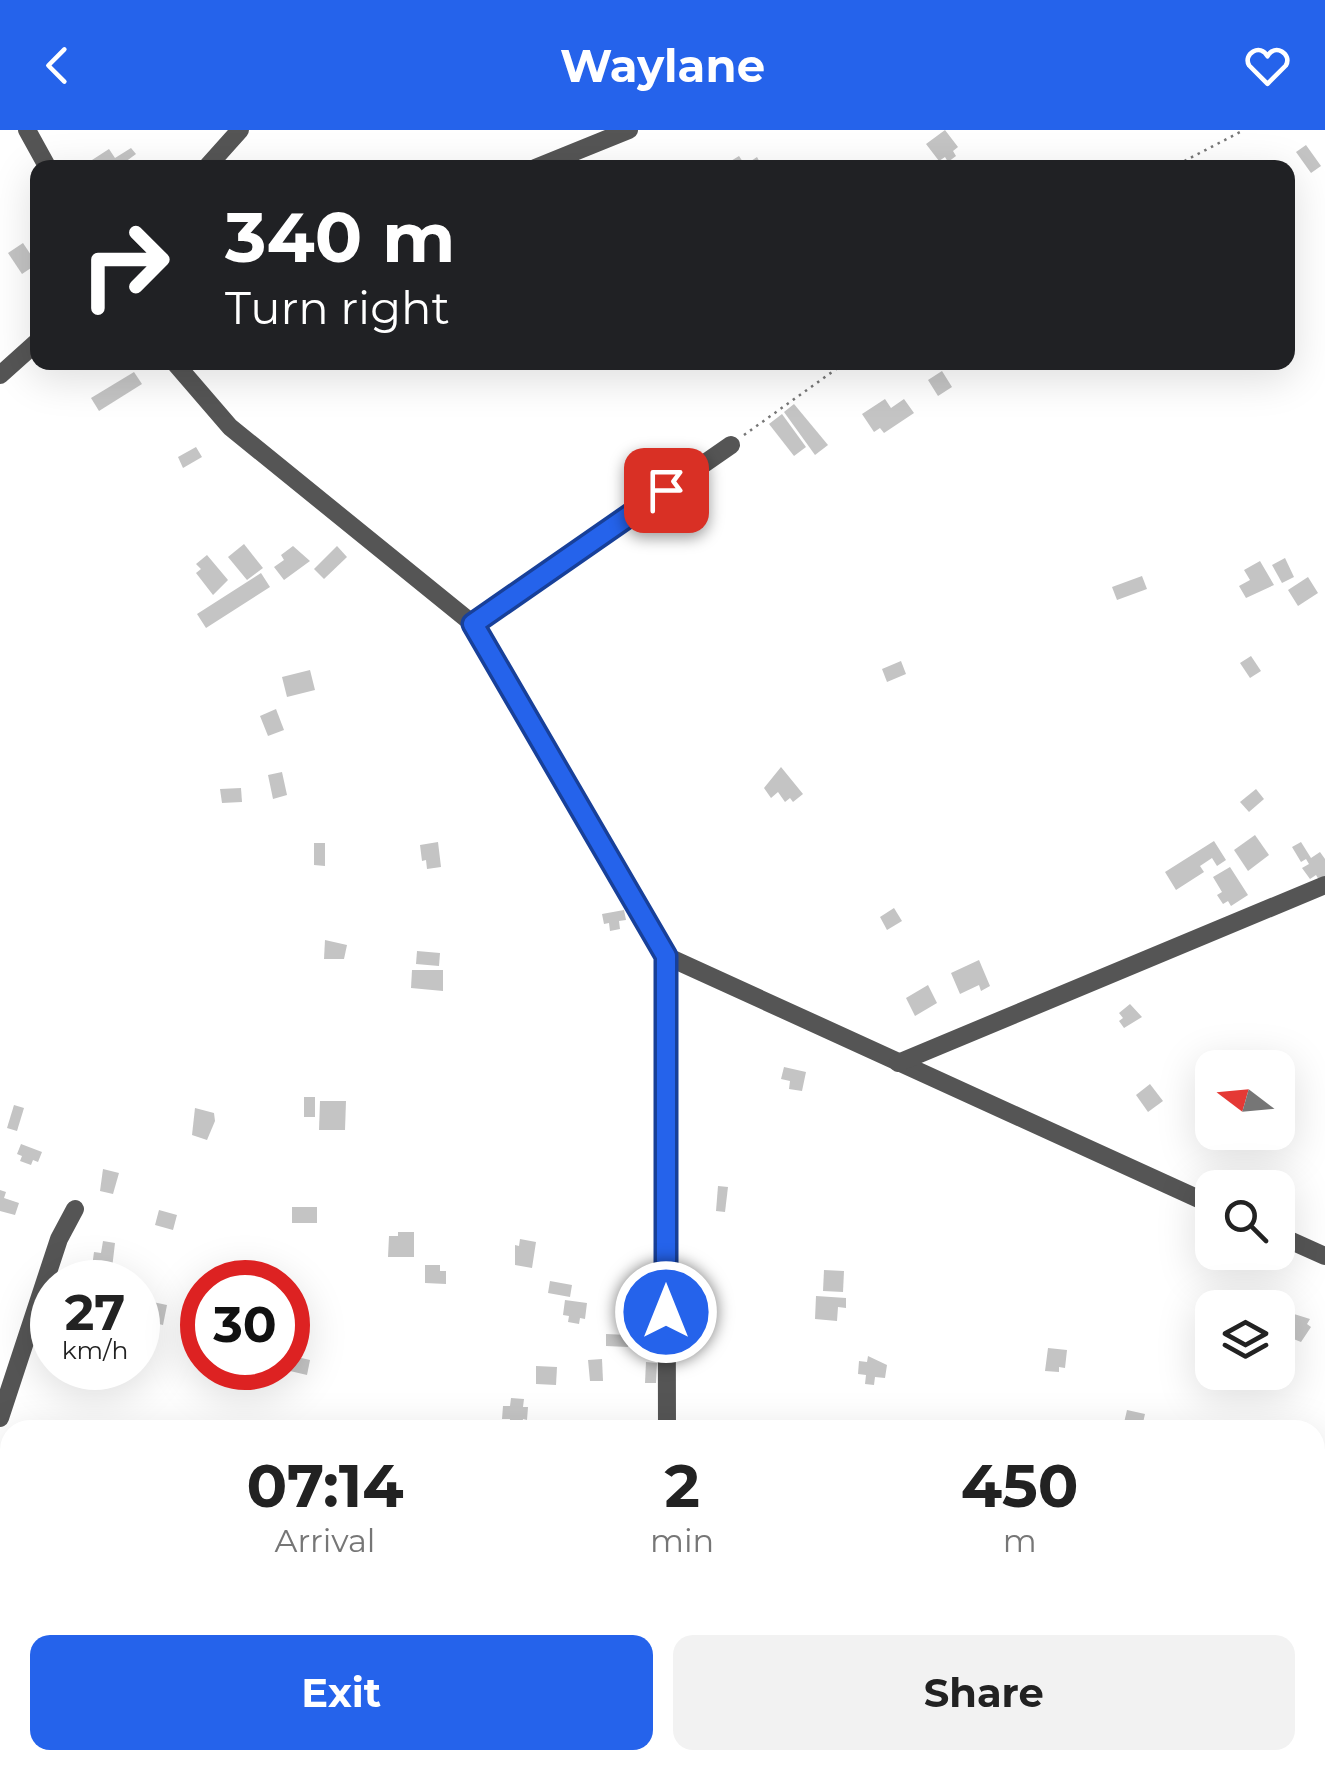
<!DOCTYPE html>
<html lang="en">
<head>
<meta charset="utf-8">
<style>
	body { margin:0; font-family:Montserrat,sans-serif; background:#f2f2f2; color:#222; height:100vh; display:flex; flex-direction:column; font-size:38px; white-space:nowrap }
	* { box-sizing:border-box; margin:0 }
	p { font-size:32px; color:#767676 }
	.icon { flex:none; width:55px; height:55px; fill:none; stroke:currentColor; stroke-width:2; stroke-linecap:round; stroke-linejoin:round }
	.map { position:relative; flex:1; overflow:hidden }
	.drawer { position:absolute; left:0px; top:1290px; width:1325px; height:350px; display:flex; flex-direction:column; background:#fff; border-radius:30px 30px 0 0; box-shadow:0 10px 40px #0002 }
	.drawer>* { flex:none }
	.hud { position:absolute; left:30px; top:30px; width:1265px; height:210px; border-radius:20px; box-shadow:0 10px 40px #0002; background:#202124; color:#fff; overflow:hidden }
	.needle { width:65px; rotate:286deg }
	.buttons { position:absolute; left:1195px; top:920px; display:grid; gap:20px }
	.buttons a { display:grid; place-items:center; width:100px; height:100px; border-radius:20px; background:#fff; box-shadow:0 10px 40px #0002; font-size:50px }
	.speed { position:absolute; left:30px; top:1130px; display:flex; gap:20px; font-size:50px; font-weight:700; text-align:center }
	.speed>* { display:grid; place-content:center; width:130px; height:130px; border-radius:50%; background:#fff; box-shadow:0 10px 40px #0002; line-height:1 }
	.speed small { font-size:25px; font-weight:400 }
	.speed .limit { border:15px solid #d22; background:#fff; color:#111 }
	.pin { position:absolute; display:grid; place-items:center; width:85px; height:85px; color:#fff; margin:-42px; border-radius:20px; box-shadow:0 5px 15px #0006 }
	.me { position:absolute; width:110px; margin:-55px; rotate:0deg; stroke-linejoin:round; filter:drop-shadow(0 0 8px #0008) }
	.turn { display:flex; align-items:center; gap:35px; height:210px; padding:0 30px; font-size:45px }
	.turn .icon { width:130px; height:130px; stroke-width:2.5 }
	.turn b { display:block; font-size:70px; line-height:85px }
	.eta { display:flex; justify-content:space-evenly; align-items:center; height:170px; text-align:center }
	.eta b { font-size:60px; font-weight:700; line-height:70px }
	.primary-button { display:flex; gap:20px; margin-top:auto; padding:20px 30px }
	.primary-button a { flex:1; height:115px; border-radius:20px; background:#2563eb; color:#fff; font-size:40px; font-weight:700; line-height:115px; text-align:center }
	.primary-button a+a { background:#f2f2f2; color:#222 }
	header { display:flex; justify-content:space-between; align-items:center; height:130px; padding:0 30px; background:#2563eb; color:#fff; font-size:45px; font-weight:700 }
	.map>svg:first-child { display:block }
	.building { fill:#c4c4c4 }
	.lines { fill:none; stroke-linecap:round; stroke-linejoin:round }
	.path { stroke:#777; stroke-width:2.5; stroke-dasharray:2.5 5; stroke-linecap:butt }
	.minor { stroke:#555; stroke-width:18 }
	.route-casing { stroke:#184099; stroke-width:25 }
	.route { stroke:#2563eb; stroke-width:18 }
</style>
</head>
<body>
<header><svg class="icon" aria-label="back" viewBox="0 0 24 24"><path d="M15 5l-7 7 7 7"/></svg>Waylane<svg class="icon" aria-label="heart" viewBox="0 0 24 24"><path d="M12 20l-8-8c-3-5 5-10 8-4 3-6 11-1 8 4z"/></svg></header>
<div class="map">
<svg width="1325" height="1640" viewBox="0 0 1325 1640">
	<rect width="100%" height="100%" fill="#fff"/>
	<!-- building -->
	<g class="building">
		<polygon points="945,0 958,17 953,21 956,26 948,32 945,27 939,31 926,14"/>
		<polygon points="1306,15 1321,36 1311,43 1296,22"/>
		<polygon points="131,18 136,24 117,38 97,38 92,30 109,19 115,28"/>
		<polygon points="739,26 745,35 757,27 763,38 728,38 726,34"/>
		<polygon points="23,113 37,134 22,144 8,123"/>
		<polygon points="942,241 952,257 938,266 928,250"/>
		<polygon points="134,242 142,254 99,281 91,268"/>
		<polygon points="885,269 891,278 904,269 914,283 884,303 880,298 874,302 862,284"/>
		<polygon points="794,274 828,315 815,325 784,282"/>
		<polygon points="782,284 806,317 794,326 769,294"/>
		<polygon points="196,317 202,327 183,338 178,327"/>
		<polygon points="244,414 263,438 247,450 228,427"/>
		<polygon points="293,416 310,431 284,450 274,437 284,430 281,425"/>
		<polygon points="337,416 347,427 324,449 314,439"/>
		<polygon points="207,425 228,450 213,465 196,443 201,439 196,434"/>
		<polygon points="1285,428 1294,447 1282,453 1272,435"/>
		<polygon points="1260,431 1274,455 1246,468 1239,456 1250,450 1244,440"/>
		<polygon points="261,443 270,457 206,498 197,484"/>
		<polygon points="1142,446 1147,459 1117,470 1112,457"/>
		<polygon points="1308,447 1318,463 1298,476 1288,460"/>
		<polygon points="1251,526 1261,541 1250,548 1240,533"/>
		<polygon points="901,531 906,544 887,552 882,539"/>
		<polygon points="310,540 315,560 287,567 282,547"/>
		<polygon points="276,579 284,600 268,606 260,586"/>
		<polygon points="781,637 803,664 793,672 790,668 785,672 778,662 771,668 764,658"/>
		<polygon points="282,642 287,665 273,669 268,645"/>
		<polygon points="241,658 242,672 222,673 220,659"/>
		<polygon points="1256,659 1264,669 1249,682 1240,672"/>
		<polygon points="1255,705 1269,725 1248,741 1234,720"/>
		<polygon points="1214,711 1226,730 1217,736 1212,728 1200,736 1204,742 1176,760 1165,742"/>
		<polygon points="438,712 441,737 427,739 426,730 422,731 420,715"/>
		<polygon points="1301,712 1311,728 1320,722 1325,729 1325,746 1319,750 1316,745 1310,749 1302,738 1309,734 1306,729 1301,732 1292,717"/>
		<polygon points="314,713 325,713 325,736 314,735"/>
		<polygon points="1230,737 1248,765 1231,776 1228,771 1223,774 1217,765 1222,762 1213,747"/>
		<polygon points="894,778 902,791 887,800 880,787"/>
		<polygon points="624,780 626,790 619,791 620,799 610,801 609,793 604,794 602,784"/>
		<polygon points="325,810 347,815 344,829 324,829"/>
		<polygon points="417,821 440,823 439,836 416,834"/>
		<polygon points="979,830 990,856 981,861 979,855 960,864 951,843"/>
		<polygon points="412,840 443,840 443,861 411,858"/>
		<polygon points="928,855 937,873 915,886 906,868"/>
		<polygon points="1130,874 1142,887 1124,898 1119,891 1123,888 1119,883"/>
		<polygon points="784,937 806,942 802,961 789,959 790,951 781,949"/>
		<polygon points="1150,954 1163,971 1148,982 1136,965"/>
		<rect x="304" y="967" width="11" height="20"/>
		<polygon points="320,971 346,971 345,1000 319,1000"/>
		<polygon points="14,975 24,978 17,1001 7,998"/>
		<polygon points="195,978 214,983 215,991 207,1010 192,1005"/>
		<polygon points="21,1014 42,1022 38,1032 33,1030 31,1035 20,1031 22,1026 17,1024"/>
		<polygon points="103,1039 119,1043 113,1064 100,1061"/>
		<polygon points="718,1056 728,1057 725,1082 716,1081"/>
		<polygon points="0,1060 6,1062 4,1068 19,1073 15,1085 0,1081"/>
		<rect x="292" y="1077" width="25" height="16"/>
		<polygon points="159,1080 177,1085 173,1100 155,1095"/>
		<polygon points="398,1102 414,1102 414,1127 388,1127 389,1106 398,1106"/>
		<polygon points="520,1109 536,1112 532,1138 515,1135 515,1115 519,1116"/>
		<polygon points="103,1111 115,1113 111,1147 99,1145 100,1138 92,1137 94,1122 101,1123"/>
		<polygon points="425,1135 440,1135 440,1141 446,1141 446,1154 425,1153"/>
		<polygon points="824,1140 844,1141 843,1162 823,1161"/>
		<polygon points="550,1151 572,1155 570,1167 548,1163"/>
		<polygon points="816,1166 846,1168 846,1178 838,1177 837,1191 815,1189"/>
		<polygon points="565,1170 587,1173 585,1189 580,1188 579,1194 568,1192 569,1186 563,1185"/>
		<polygon points="633,1170 652,1171 651,1191 632,1190"/>
		<polygon points="148,1171 167,1175 163,1195 150,1192 151,1185 145,1184"/>
		<polygon points="1294,1184 1310,1189 1307,1194 1311,1197 1301,1212 1286,1206 1288,1203 1283,1199"/>
		<polygon points="606,1204 628,1205 628,1217 606,1216"/>
		<polygon points="1048,1218 1067,1220 1065,1238 1059,1237 1059,1242 1045,1241"/>
		<polygon points="293,1226 310,1230 307,1245 290,1241"/>
		<polygon points="868,1226 887,1235 885,1248 875,1247 874,1255 865,1254 866,1245 858,1244 859,1231 867,1232"/>
		<polygon points="602,1229 603,1251 590,1251 588,1230"/>
		<polygon points="646,1232 657,1233 656,1253 645,1253"/>
		<polygon points="536,1236 557,1237 556,1255 536,1254"/>
		<polygon points="511,1268 524,1269 523,1277 528,1277 527,1290 523,1289 522,1296 509,1295 510,1289 502,1289 503,1276 510,1276"/>
		<polygon points="1127,1280 1145,1284 1142,1297 1124,1293"/>
	</g>
	<g class="lines">
		<!-- path -->
		<g class="path">
			<polyline points="1171,38 1244,0"/>
			<polyline points="744,305 846,232"/>
		</g>
		<!-- minor -->
		<g class="minor">
			<polyline points="27,0 48,38"/>
			<polyline points="206,38 240,0"/>
			<polyline points="535,38 629,0"/>
			<polyline points="174,232 230,297 473,494 666,826 1212,1075"/>
			<polyline points="0,245 38,211"/>
			<polyline points="473,494 731,315"/>
			<polyline points="666,826 667,1300"/>
			<polyline points="898,933 1325,755"/>
			<polyline points="1278,1105 1325,1126"/>
			<polyline points="0,1288 59,1109 75,1079"/>
			<polyline points="675,1630 675,1640"/>
			<polyline points="370,1640 370,1630"/>
		</g>
	</g>
	<g class="lines">
		<defs>
			<polyline id="route" points="666,360 473,494 666,826 666,1182"/>
		</defs>
		<!-- route casing -->
		<use href="#route" class="route-casing"/>
		<!-- route -->
		<use href="#route" class="route"/>
	</g>
</svg>
<div class="buttons">
<a><svg class="needle" viewBox="-14 -14 28 28"><path d="M0-13l5 13h-10z" fill="#e53935"/><path d="M0 13l5-13h-10z" fill="#767676"/></svg></a>
<a><svg class="icon" aria-label="search" viewBox="0 0 24 24"><circle cx="10" cy="10" r="6"/><path d="M15 15l6 6"/></svg></a>
<a><svg class="icon" aria-label="layers" viewBox="0 0 24 24"><path d="M12 4l9 5-9 5-9-5zM3 14l9 5 9-5"/></svg></a>
</div>
<div class="speed"><div>27<small>km/h</small></div><div class="limit">30</div></div>
<div class="pin" style="left:666px;top:360px;background:#d93025"><svg class="icon" aria-label="arrive" viewBox="0 0 24 24"><path d="M6 21V4h12l-3 4 3 4H6"/></svg></div>
<svg class="me" style="left:666px;top:1182px" viewBox="-20 -20 40 40"><circle r="17" fill="#2563eb" stroke="#fff" stroke-width="3"/><path d="M0-11L8 9 0 5-8 9z" fill="#fff"/></svg>
<div class="hud">
<div class="turn"><svg class="icon" aria-label="right" viewBox="0 0 24 24"><path d="M7 20v-9h11M14 6l5 5-5 5"/></svg><div><b>340 m</b>Turn right</div></div>
</div>
<section class="drawer">
<div class="eta">
<div><b>07:14</b><p>Arrival</p></div>
<div><b>2</b><p>min</p></div>
<div><b>450</b><p>m</p></div>
</div>
<div class="primary-button"><a>Exit</a><a>Share</a></div>
</section>
</div>
</body>
</html>
